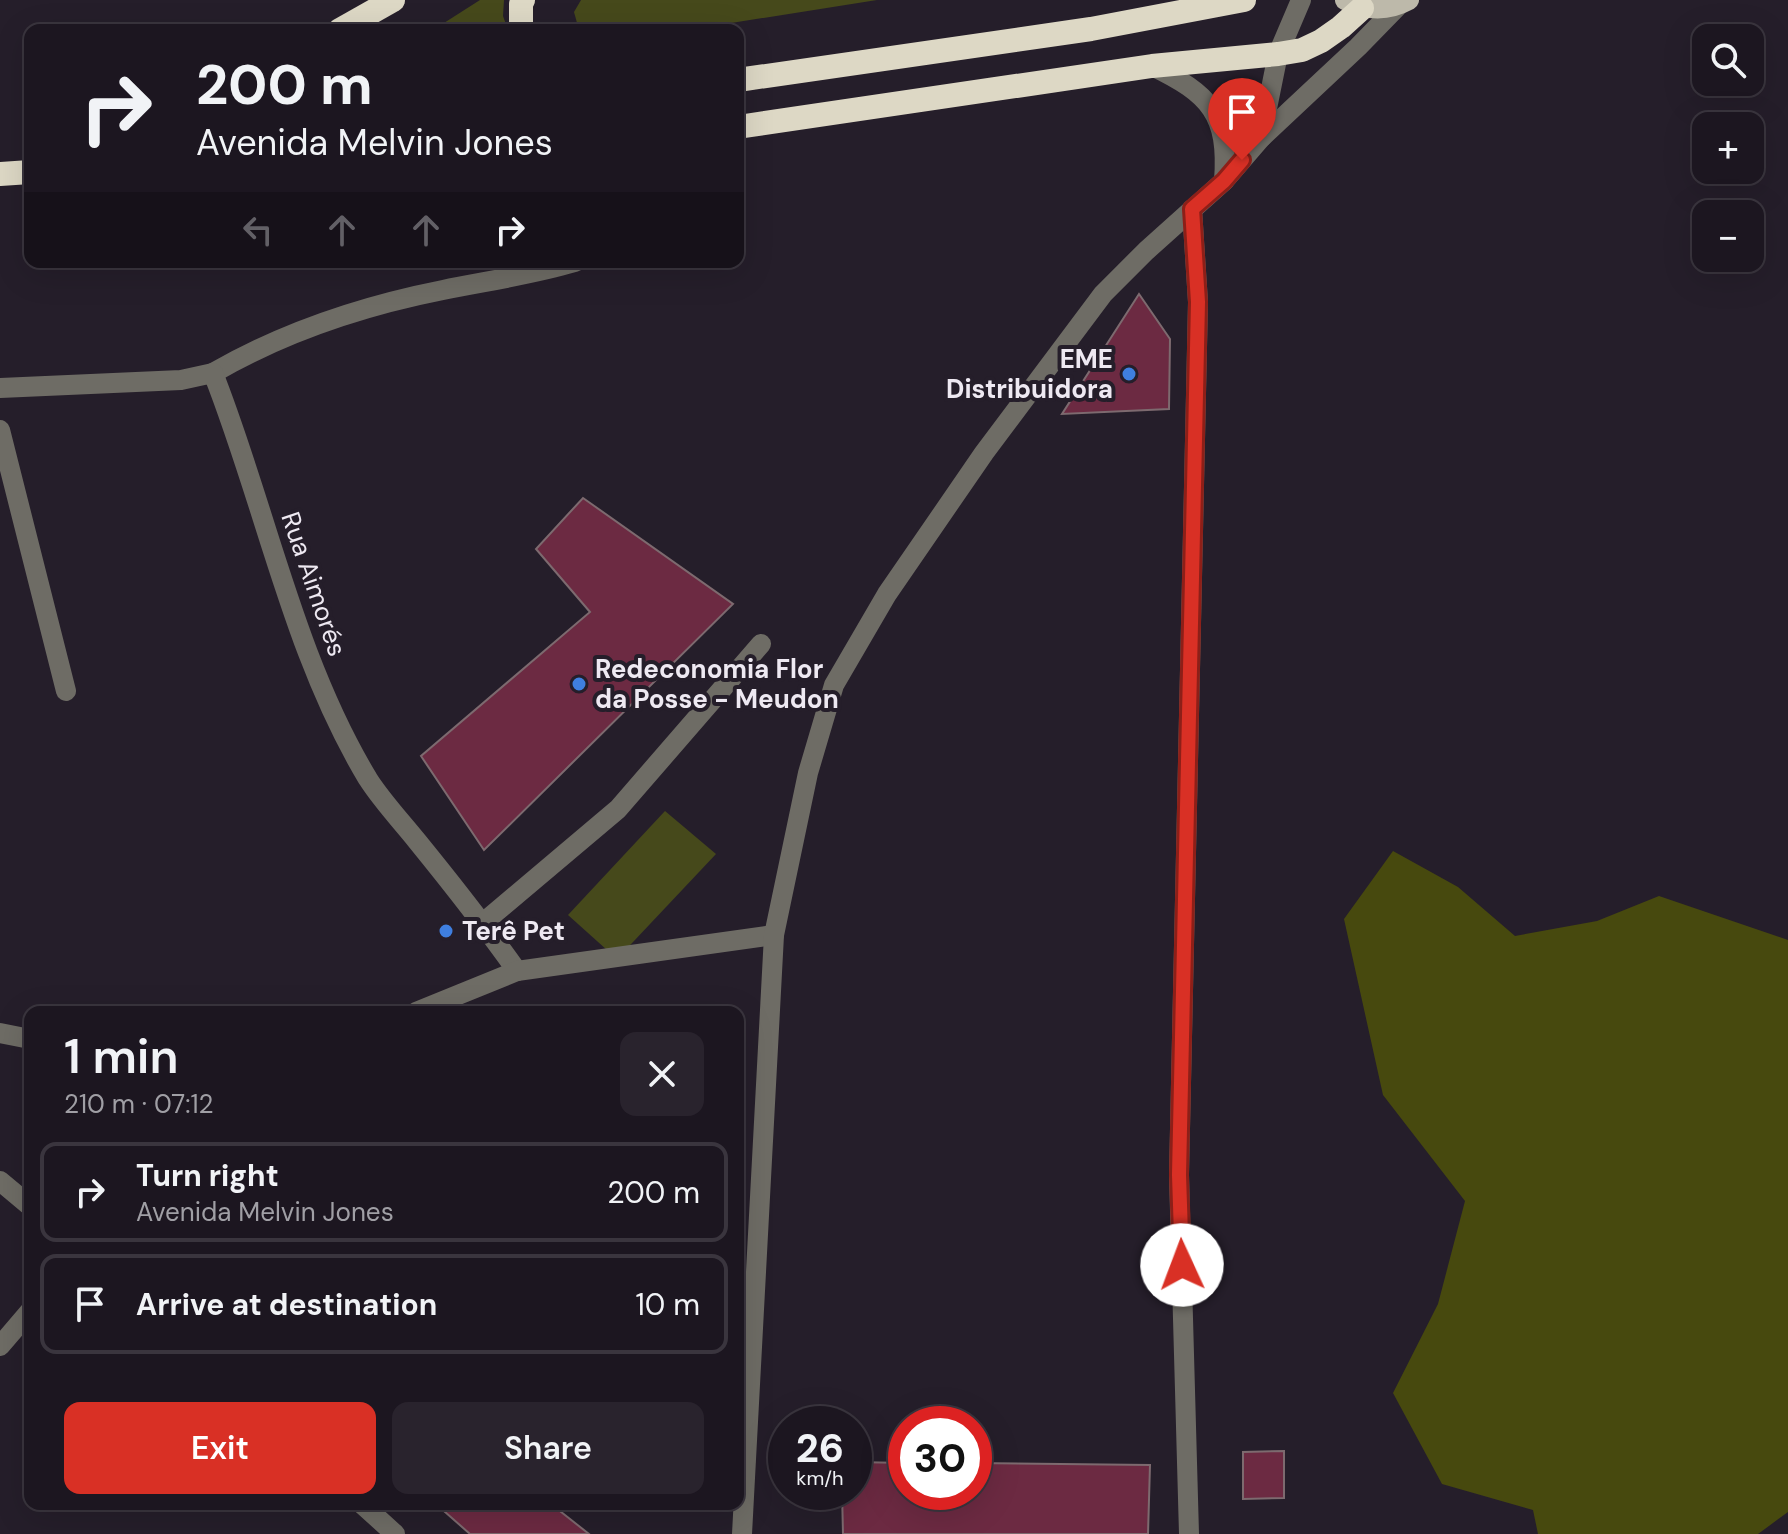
<!DOCTYPE html>
<html lang="en">
<head>
<meta charset="utf-8">
<style>
	body { margin:0; font-family:"DM Sans",sans-serif; background:#29232d; color:#f1f3f6; height:100vh; display:flex; flex-direction:column; font-size:30px; white-space:nowrap }
	* { box-sizing:border-box; margin:0 }
	p { font-size:26px; color:#a09fa5 }
	.icon { flex:none; width:44px; height:44px; fill:none; stroke:currentColor; stroke-width:2; stroke-linecap:round; stroke-linejoin:round }
	.map { position:relative; flex:1; overflow:hidden }
	.side { position:absolute; left:24px; top:1006px; width:720px; height:504px; display:flex; flex-direction:column; background:#1c1620; border-radius:16px; box-shadow:0 8px 32px #0002,0 0 0 2px #3a353e }
	.side>* { flex:none }
	.top-card { position:absolute; left:24px; top:24px; width:720px; height:244px; border-radius:16px; box-shadow:0 8px 32px #0002,0 0 0 2px #3a353e; background:#1c1620; color:#f1f3f6; overflow:hidden }
	.buttons { position:absolute; left:1692px; top:24px; display:grid; gap:16px }
	.buttons a { display:grid; place-items:center; width:72px; height:72px; border-radius:16px; background:#1c1620; box-shadow:0 8px 32px #0002,0 0 0 2px #3a353e; font-size:40px }
	.speed { position:absolute; left:768px; top:1406px; display:flex; gap:16px; font-size:40px; font-weight:700; text-align:center }
	.speed>* { display:grid; place-content:center; width:104px; height:104px; border-radius:50%; background:#1c1620; box-shadow:0 8px 32px #0002,0 0 0 2px #3a353e; line-height:1 }
	.speed small { font-size:20px; font-weight:400 }
	.speed .limit { border:12px solid #d22; background:#fff; color:#111 }
	.pin { position:absolute; display:grid; place-items:center; width:68px; height:68px; color:#fff; margin:-82px -34px; border-radius:50% 50% 50% 0; rotate:-45deg; box-shadow:0 0 8px #0007 }
	.pin .icon { rotate:45deg }
	.me { position:absolute; width:88px; margin:-44px; rotate:358deg; stroke-linejoin:round; filter:drop-shadow(0 0 6px #0008) }
	.turn { display:flex; align-items:center; gap:28px; height:168px; padding:0 40px; font-size:36px }
	.turn .icon { width:104px; height:104px; stroke-width:2.5 }
	.turn b { display:block; font-size:56px; line-height:68px }
	.lanes { display:flex; align-items:center; height:76px; padding:0 40px; background:#0003; justify-content:center; gap:40px; direction:ltr }
	.lanes .off { opacity:.35 }
	.round { display:grid; place-items:center; flex:none; width:84px; height:84px; border-radius:16px; background:#29232d }
	.headline { display:flex; align-items:center; justify-content:space-between; height:136px; padding:0 40px }
	h1 { font-size:48px; font-weight:600; line-height:60px }
	.button { display:flex; gap:16px; margin-top:auto; padding:16px 40px }
	.button a { flex:1; height:92px; border-radius:16px; background:#d93025; color:#fff; font-size:32px; font-weight:600; line-height:92px; text-align:center }
	.button a+a { background:#29232d; color:#f1f3f6 }
	ul { padding:0; list-style:none }
	li { display:flex; align-items:center; gap:24px; height:100px; margin:0 16px 12px; padding:0 24px; border:4px solid #3a353e; border-radius:16px }
	li div { flex:1 }
	li b { display:block; font-size:30px }
	li em { font-style:normal }
	.map>svg:first-child { display:block }
	.green { fill:#46491b }
	.forest { fill:#47490e }
	.building { fill:#6c2a42; stroke:#7d6a6f; stroke-width:2 }
	.lines { fill:none; stroke-linecap:round; stroke-linejoin:round }
	.minor { stroke:#6e6c65; stroke-width:20 }
	.major { stroke:#bdb9aa; stroke-width:20 }
	.highway { stroke:#ddd8c5; stroke-width:24 }
	.route-casing { stroke:#8d1f18; stroke-width:20 }
	.route { stroke:#d93025; stroke-width:14 }
	.shop-dot { fill:#3f7fe0; stroke:#251e2a; stroke-width:3 }
	.labels { text-anchor:middle; dominant-baseline:central; stroke-width:8; stroke-linejoin:round; paint-order:stroke }
	.poi-label { font-size:26px; font-weight:bold; fill:#eee9f2; stroke:#251e2a; text-anchor:start }
	.street-label { font-size:26px; fill:#eee9f2; stroke:#251e2a }
</style>
</head>
<body>
<div class="map">
<svg width="1788" height="1534" viewBox="0 0 1788 1534">
	<rect width="100%" height="100%" fill="#251e2a"/>
	<!-- green -->
	<g class="green">
		<polygon points="480,0 504,0 503,16 508,30 433,30"/>
		<polygon points="581,0 877,0 687,30 579,30 574,12"/>
		<polygon points="665,811 716,854 617,959 568,915"/>
	</g>
	<!-- forest -->
	<polygon class="forest" points="1393,851 1458,887 1515,936 1597,921 1659,896 1788,940 1788,1512 1758,1534 1538,1534 1533,1510 1442,1484 1393,1393 1438,1304 1465,1201 1383,1095 1344,919"/>
	<!-- building -->
	<g class="building">
		<polygon points="1139,294 1170,339 1169,409 1062,414"/>
		<polygon points="583,498 733,604 484,850 421,756 590,612 536,549"/>
		<polygon points="1284,1451 1284,1498 1243,1499 1243,1452"/>
		<polygon points="854,1462 906,1463 906,1492 974,1492 974,1463 1150,1465 1148,1534 843,1534 842,1492 854,1492"/>
		<polygon points="436,1504 551,1504 589,1534 470,1534"/>
	</g>
	<g class="lines">
		<!-- minor -->
		<g class="minor">
			<path d="M1152,66C1210,94 1229,114 1224,181"/>
			<polyline points="1261,138 1278,54 1301,0"/>
			<path d="M213,373C284,332 362,306 443,290C487,281 531,275 575,262"/>
			<path d="M0,388L181,380L213,373C266,507 293,655 368,779C382,801 401,821 417,841C452,884 485,926 517,971"/>
			<polyline points="0,430 66,691"/>
			<polyline points="483,923 618,809 761,644"/>
			<polyline points="416,1012 517,971 774,935"/>
			<polyline points="0,1033 30,1039"/>
			<polyline points="0,1181 30,1206"/>
			<polyline points="0,1346 30,1311"/>
			<polyline points="362,1504 395,1534"/>
			<polyline points="742,1534 774,935 808,773 834,685 887,594 984,453 1103,294 1146,251 1224,181 1261,138 1358,47 1397,7"/>
			<polyline points="1189,1534 1179,1175 1198,302 1192,209"/>
		</g>
		<!-- major -->
		<path class="major" d="M1345,0C1367,11 1387,12 1409,0"/>
		<!-- highway -->
		<g class="highway">
			<polyline points="340,30 393,0"/>
			<polyline points="521,30 521,4 523,0"/>
			<polyline points="738,80 1091,29 1244,0"/>
			<polyline points="738,127 1152,66 1278,54 1302,50 1321,41 1341,27 1362,8"/>
			<polyline points="0,174 30,172"/>
		</g>
	</g>
	<g class="lines">
		<defs>
			<polyline id="route" points="1182,1265 1179,1175 1198,302 1192,209 1224,181 1242,160"/>
		</defs>
		<!-- route casing -->
		<use href="#route" class="route-casing"/>
		<!-- route -->
		<use href="#route" class="route"/>
	</g>
	<!-- markers -->
	<g class="shop-dot">
		<circle cx="1129" cy="374" r="8"/>
		<circle cx="579" cy="684" r="8"/>
		<circle cx="446" cy="931" r="8"/>
	</g>
	<g class="labels">
		<!-- poi labels -->
		<g class="poi-label">
			<text x="1113" y="359" text-anchor="end">EME<tspan x="1113" dy="30">Distribuidora</tspan></text>
			<text x="595" y="669">Redeconomia Flor<tspan x="595" dy="30">da Posse - Meudon</tspan></text>
			<text x="462" y="931">Terê Pet</text>
		</g>
		<!-- street labels -->
		<g class="street-label">
			<text transform="translate(314 584) rotate(71)">Rua Aimorés</text>
		</g>
	</g>
</svg>
<div class="buttons">
<a><svg class="icon" aria-label="search" viewBox="0 0 24 24"><circle cx="10" cy="10" r="6"/><path d="M15 15l6 6"/></svg></a>
<a>+</a>
<a>−</a>
</div>
<div class="speed"><div>26<small>km/h</small></div><div class="limit">30</div></div>
<div class="pin" style="left:1242px;top:160px;background:#d93025"><svg class="icon" aria-label="arrive" viewBox="0 0 24 24"><path d="M6 21V4h12l-3 4 3 4H6"/></svg></div>
<svg class="me" style="left:1182px;top:1265px" viewBox="-20 -20 40 40"><circle r="19" fill="#fff"/><path d="M0-13L10 11 0 6-10 11z" fill="#d93025"/></svg>
<div class="top-card">
<div class="turn"><svg class="icon" aria-label="right" viewBox="0 0 24 24"><path d="M7 20v-9h11M14 6l5 5-5 5"/></svg><div><b>200 m</b>Avenida Melvin Jones</div></div>
<div class="lanes"><svg class="icon off" aria-label="left" viewBox="0 0 24 24"><path d="M17 20v-9H6M10 6l-5 5 5 5"/></svg><svg class="icon off" aria-label="ahead" viewBox="0 0 24 24"><path d="M12 20V5M6 11l6-6 6 6"/></svg><svg class="icon off" aria-label="ahead" viewBox="0 0 24 24"><path d="M12 20V5M6 11l6-6 6 6"/></svg><svg class="icon" aria-label="right" viewBox="0 0 24 24"><path d="M7 20v-9h11M14 6l5 5-5 5"/></svg></div>
</div>
<section class="side">
<div class="headline"><div><h1>1 min</h1><p>210 m · 07:12</p></div><a class="round"><svg class="icon" aria-label="close" viewBox="0 0 24 24"><path d="M6 6l12 12M18 6L6 18"/></svg></a></div>
<ul>
<li><svg class="icon" aria-label="right" viewBox="0 0 24 24"><path d="M7 20v-9h11M14 6l5 5-5 5"/></svg><div><b>Turn right</b><p>Avenida Melvin Jones</p></div><em>200 m</em></li>
<li><svg class="icon" aria-label="arrive" viewBox="0 0 24 24"><path d="M6 21V4h12l-3 4 3 4H6"/></svg><div><b>Arrive at destination</b></div><em>10 m</em></li>
</ul>
<div class="button"><a>Exit</a><a>Share</a></div>
</section>
</div>
</body>
</html>
